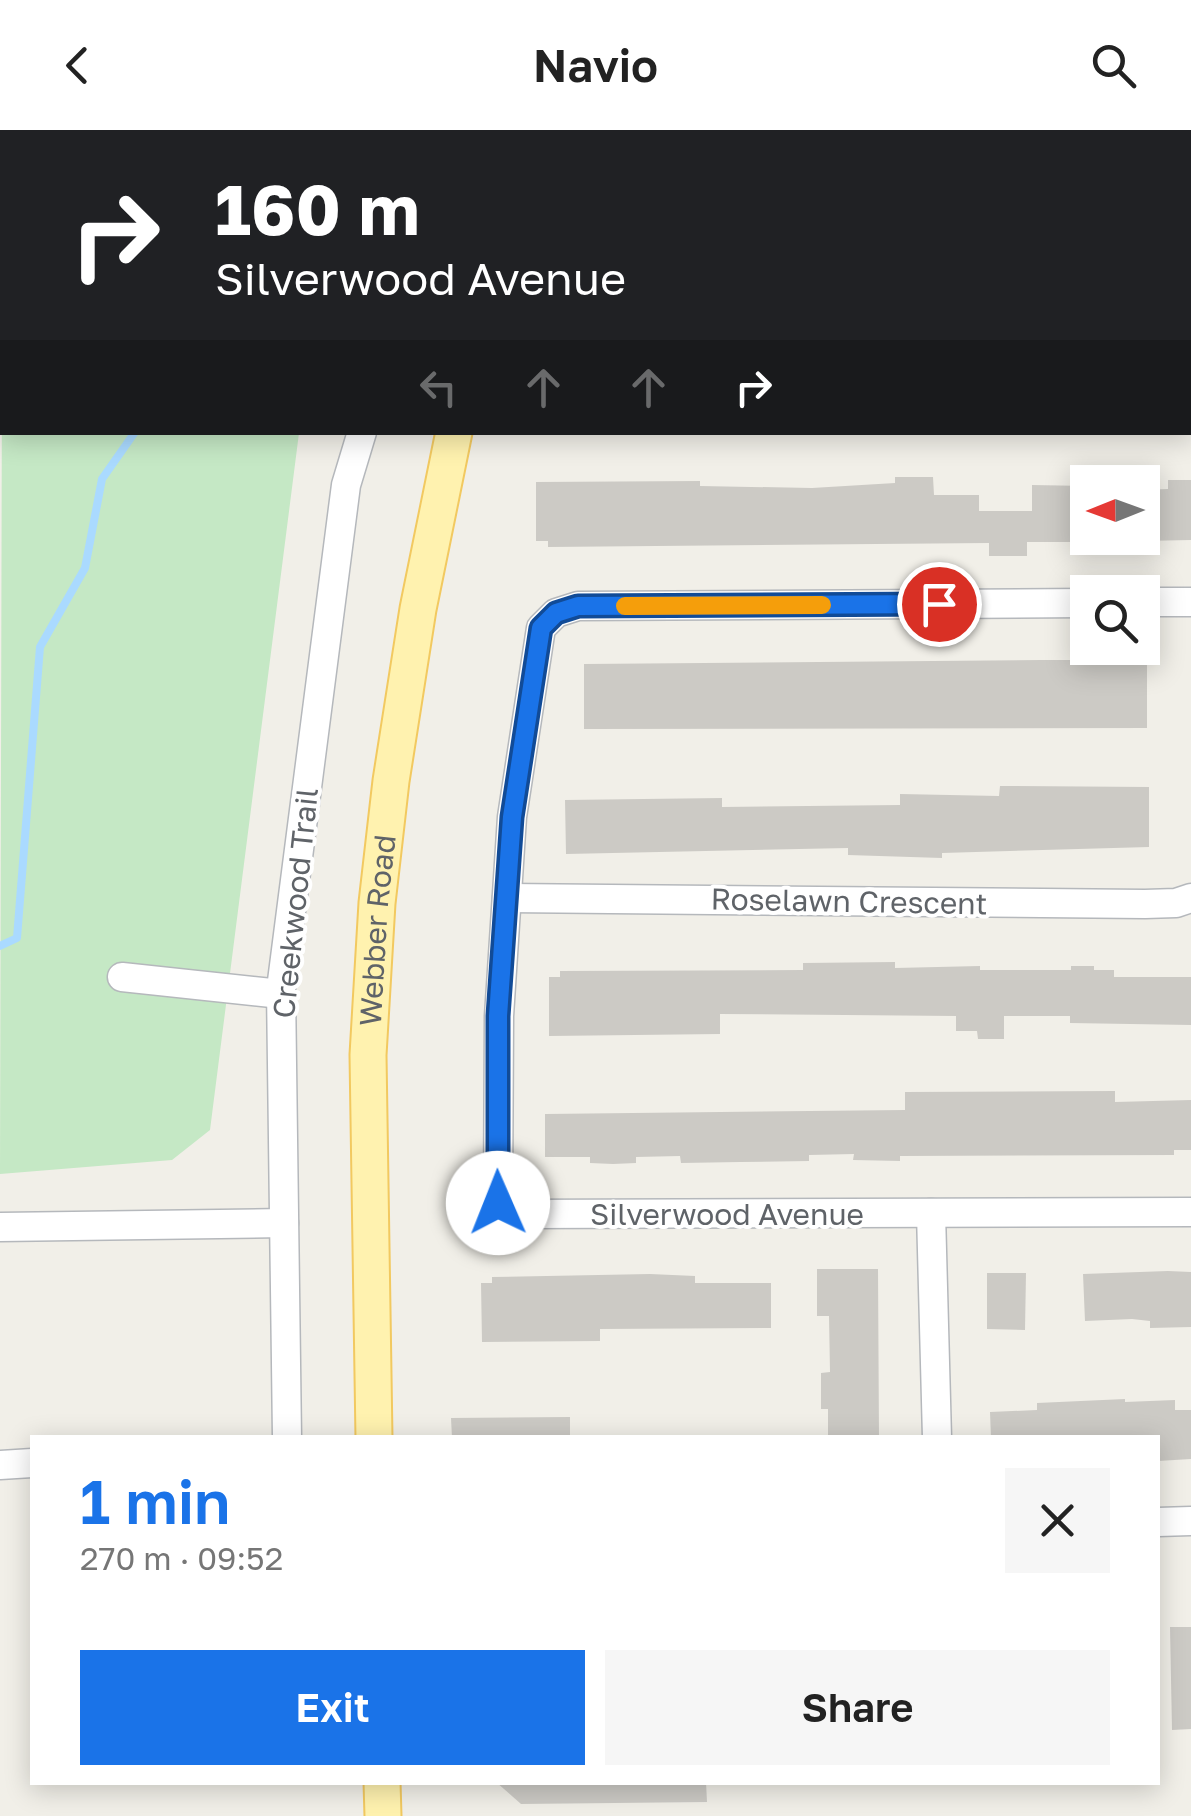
<!DOCTYPE html>
<html lang="en">
<head>
<meta charset="utf-8">
<style>
	body { margin:0; font-family:"Golos Text",sans-serif; background:#f6f6f6; color:#222; height:100vh; display:flex; flex-direction:column; font-size:38px; white-space:nowrap }
	* { box-sizing:border-box; margin:0 }
	p { font-size:32px; color:#767676 }
	.icon { flex:none; width:55px; height:55px; fill:none; stroke:currentColor; stroke-width:2; stroke-linecap:round; stroke-linejoin:round }
	.map { position:relative; flex:1; overflow:hidden }
	.drawer { position:absolute; left:30px; top:1305px; width:1130px; height:350px; display:flex; flex-direction:column; background:#fff; border-radius:0px; box-shadow:0 5px 25px #0003 }
	.drawer>* { flex:none }
	.top-card { position:absolute; left:0px; top:0px; width:1192px; height:305px; box-shadow:0 5px 25px #0003; background:#202124; color:#fff; overflow:hidden }
	.needle { width:65px; rotate:269deg }
	.controls { position:absolute; left:1070px; top:335px; display:grid; gap:20px }
	.controls a { display:grid; place-items:center; width:90px; height:90px; border-radius:0px; background:#fff; box-shadow:0 5px 25px #0003; font-size:50px }
	.pin { position:absolute; display:grid; place-items:center; width:85px; height:85px; color:#fff; margin:-42px; border:5px solid #fff; border-radius:50%; box-shadow:0 2px 10px #0007 }
	.me { position:absolute; width:110px; margin:-55px; rotate:359deg; stroke-linejoin:round; filter:drop-shadow(0 0 8px #0008) }
	.turn { display:flex; align-items:center; gap:35px; height:210px; padding:0 50px; font-size:45px }
	.turn .icon { width:130px; height:130px; stroke-width:2.5 }
	.turn b { display:block; font-size:70px; line-height:85px }
	.lanes { display:flex; align-items:center; height:95px; padding:0 50px; background:#0003; justify-content:center; gap:50px; direction:ltr }
	.lanes .off { opacity:.35 }
	.round { display:grid; place-items:center; flex:none; width:105px; height:105px; border-radius:0px; background:#f6f6f6 }
	.summary { display:flex; align-items:center; justify-content:space-between; height:170px; padding:0 50px }
	h1 { font-size:60px; font-weight:600; line-height:75px; color:#1a73e8 }
	.cta { display:flex; gap:20px; margin-top:auto; padding:20px 50px }
	.cta a { flex:1; height:115px; border-radius:0px; background:#1a73e8; color:#fff; font-size:40px; font-weight:600; line-height:115px; text-align:center }
	.cta a+a { background:#f6f6f6; color:#222 }
	header { display:flex; justify-content:space-between; align-items:center; height:130px; padding:0 50px; background:#fff; font-size:45px; font-weight:600 }
	.map>svg:first-child { display:block }
	.green { fill:#c5e8c5 }
	.lines { fill:none; stroke-linecap:round; stroke-linejoin:round }
	.stream { stroke:#aadaff; stroke-width:8 }
	.building { fill:#cccac5 }
	.minor-casing { stroke:#b5b8bc; stroke-width:31 }
	.major-casing { stroke:#f2c960; stroke-width:39 }
	.minor { stroke:#fff; stroke-width:28 }
	.major { stroke:#fff2af; stroke-width:35 }
	.route-casing { stroke:#114b97; stroke-width:25 }
	.route { stroke:#1a73e8; stroke-width:18 }
	.slow { stroke:#f59e0b; stroke-width:18 }
	.labels { text-anchor:middle; dominant-baseline:central; stroke-width:8; stroke-linejoin:round; paint-order:stroke }
	.street-label { font-size:30px; fill:#5f6368; stroke:#fff }
</style>
</head>
<body>
<header><svg class="icon" aria-label="back" viewBox="0 0 24 24"><path d="M15 5l-7 7 7 7"/></svg>Navio<svg class="icon" aria-label="search" viewBox="0 0 24 24"><circle cx="10" cy="10" r="6"/><path d="M15 15l6 6"/></svg></header>
<div class="map">
<svg width="1191" height="1686" viewBox="0 0 1191 1686">
	<rect width="100%" height="100%" fill="#f1efe8"/>
	<!-- green -->
	<g class="green">
		<polygon points="151,0 512,0 151,2"/>
		<polygon points="2,226 2,302 299,303 210,1000 172,1030 0,1044"/>
	</g>
	<g class="lines">
		<!-- stream -->
		<g class="stream">
			<polyline points="325,2 326,0"/>
			<polyline points="0,816 17,808 40,517 85,438 102,349 135,302"/>
		</g>
	</g>
	<!-- building -->
	<g class="building">
		<polygon points="895,347 933,347 934,365 979,365 979,381 1032,381 1032,355 1088,356 1088,412 1027,412 1027,426 989,426 989,413 548,417 548,411 536,411 536,352 700,351 700,356 812,358 895,353"/>
		<polygon points="1168,350 1191,350 1191,410 1142,411 1142,360 1168,359"/>
		<polygon points="1041,530 1147,530 1147,598 584,599 584,534"/>
		<polygon points="1000,656 1149,657 1149,717 942,723 942,728 848,725 848,718 566,724 565,670 722,668 722,677 900,675 900,664 999,666"/>
		<polygon points="895,832 895,838 980,836 980,840 1071,840 1071,836 1094,836 1094,840 1114,840 1114,847 1191,847 1191,895 1070,893 1070,886 1004,886 1004,909 978,909 977,901 956,901 956,886 720,884 720,904 549,906 549,847 560,847 560,841 803,840 803,833"/>
		<polygon points="1115,961 1115,972 1191,970 1191,1020 1174,1020 1174,1025 900,1026 900,1031 853,1030 854,1024 809,1025 809,1031 740,1032 681,1033 680,1026 636,1027 636,1033 613,1034 590,1033 590,1027 545,1027 545,984 905,980 905,962"/>
		<polygon points="817,1139 878,1139 879,1308 828,1308 828,1279 821,1279 821,1243 830,1242 829,1186 817,1186"/>
		<polygon points="1168,1141 1191,1142 1191,1197 1150,1198 1150,1191 1132,1189 1085,1191 1083,1144"/>
		<polygon points="987,1143 1026,1143 1025,1200 987,1199"/>
		<polygon points="650,1144 695,1146 695,1153 771,1153 771,1198 600,1199 600,1211 482,1212 481,1153 492,1153 492,1147"/>
		<polygon points="1125,1269 1125,1272 1175,1270 1175,1280 1191,1280 1191,1329 1158,1331 1158,1308 991,1308 990,1282 1037,1280 1037,1273"/>
		<polygon points="570,1287 570,1308 452,1308 451,1288"/>
		<polygon points="1170,1497 1191,1497 1191,1599 1172,1600"/>
		<polygon points="496,1652 706,1652 707,1672 521,1674"/>
	</g>
	<g class="lines">
		<defs>
			<g id="minor">
				<polyline points="1190,144 1191,144"/>
				<polyline points="0,162 2,162"/>
				<polyline points="1142,472 1191,472"/>
				<polyline points="1088,473 578,476 556,483 541,498 512,687 499,886 498,1073 517,1084 1191,1082"/>
				<polyline points="507,768 1145,774 1176,773 1191,768"/>
				<polyline points="122,847 281,864"/>
				<polyline points="931,1083 937,1308"/>
				<polyline points="0,1097 284,1093"/>
				<polyline points="287,1308 281,859 346,355 362,302"/>
				<polyline points="0,1335 32,1333"/>
				<polyline points="1158,1392 1191,1391"/>
			</g>
			<g id="major">
				<polyline points="540,2 541,0"/>
				<path id="s1" d="M374,1308L368,925L377,773L391,651L418,479L454,302"/>
				<polyline points="382,1652 383,1686"/>
			</g>
		</defs>
		<!-- minor casing -->
		<use href="#minor" class="minor-casing"/>
		<!-- major casing -->
		<use href="#major" class="major-casing"/>
		<!-- minor -->
		<use href="#minor" class="minor"/>
		<!-- major -->
		<use href="#major" class="major"/>
	</g>
	<g class="lines">
		<defs>
			<polyline id="route" points="498,1073 498,886 512,687 541,498 556,483 578,476 939,474"/>
		</defs>
		<!-- route casing -->
		<use href="#route" class="route-casing"/>
		<!-- route -->
		<use href="#route" class="route"/>
		<!-- slow -->
		<polyline class="slow" points="625,476 822,475"/>
	</g>
	<g class="labels">
		<!-- street labels -->
		<g class="street-label">
			<text transform="translate(849 771) rotate(1)">Roselawn Crescent</text>
			<text transform="translate(295 773) rotate(-84)">Creekwood Trail</text>
			<text stroke="none"><textPath href="#s1" startOffset="508">Webber Road</textPath></text>
			<text x="727" y="1084">Silverwood Avenue</text>
		</g>
	</g>
</svg>
<div class="controls">
<a><svg class="needle" viewBox="-14 -14 28 28"><path d="M0-13l5 13h-10z" fill="#e53935"/><path d="M0 13l5-13h-10z" fill="#767676"/></svg></a>
<a><svg class="icon" aria-label="search" viewBox="0 0 24 24"><circle cx="10" cy="10" r="6"/><path d="M15 15l6 6"/></svg></a>
</div>
<div class="pin" style="left:939px;top:474px;background:#d93025"><svg class="icon" aria-label="arrive" viewBox="0 0 24 24"><path d="M6 21V4h12l-3 4 3 4H6"/></svg></div>
<svg class="me" style="left:498px;top:1073px" viewBox="-20 -20 40 40"><circle r="19" fill="#fff"/><path d="M0-13L10 11 0 6-10 11z" fill="#1a73e8"/></svg>
<div class="top-card">
<div class="turn"><svg class="icon" aria-label="right" viewBox="0 0 24 24"><path d="M7 20v-9h11M14 6l5 5-5 5"/></svg><div><b>160 m</b>Silverwood Avenue</div></div>
<div class="lanes"><svg class="icon off" aria-label="left" viewBox="0 0 24 24"><path d="M17 20v-9H6M10 6l-5 5 5 5"/></svg><svg class="icon off" aria-label="ahead" viewBox="0 0 24 24"><path d="M12 20V5M6 11l6-6 6 6"/></svg><svg class="icon off" aria-label="ahead" viewBox="0 0 24 24"><path d="M12 20V5M6 11l6-6 6 6"/></svg><svg class="icon" aria-label="right" viewBox="0 0 24 24"><path d="M7 20v-9h11M14 6l5 5-5 5"/></svg></div>
</div>
<section class="drawer">
<div class="summary"><div><h1>1 min</h1><p>270 m · 09:52</p></div><a class="round"><svg class="icon" aria-label="close" viewBox="0 0 24 24"><path d="M6 6l12 12M18 6L6 18"/></svg></a></div>
<div class="cta"><a>Exit</a><a>Share</a></div>
</section>
</div>
</body>
</html>
